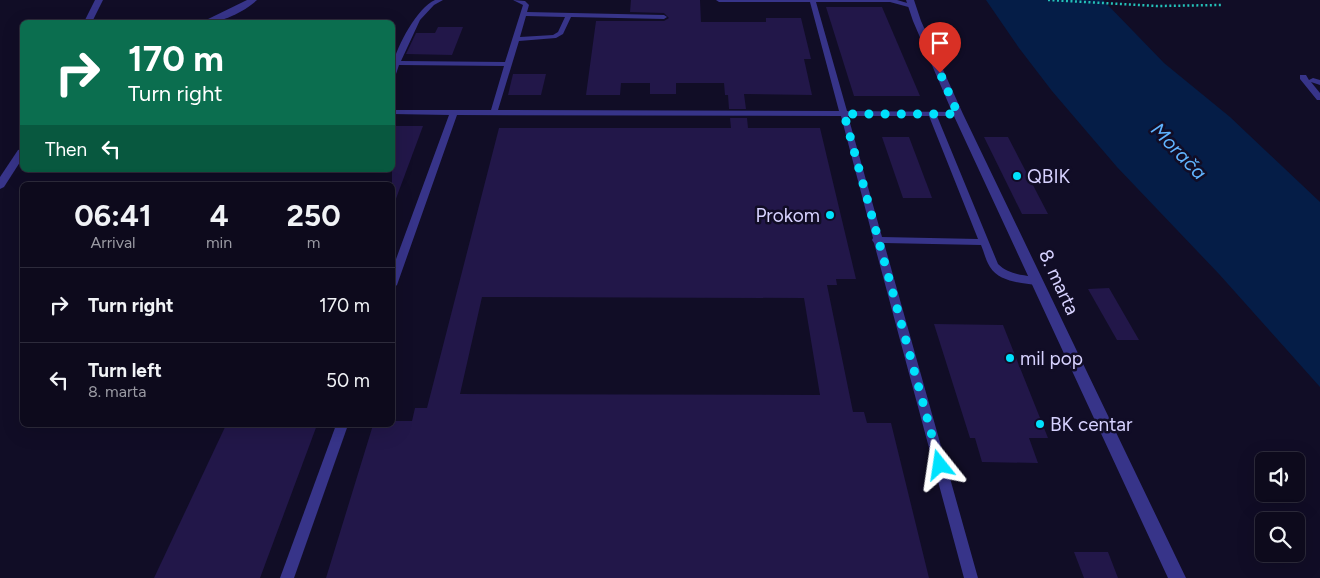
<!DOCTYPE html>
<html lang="en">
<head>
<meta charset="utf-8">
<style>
	body { margin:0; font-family:Figtree,sans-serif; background:#161325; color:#f1f3f6; height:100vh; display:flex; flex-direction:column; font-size:19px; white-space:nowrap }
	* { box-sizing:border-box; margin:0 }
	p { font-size:16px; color:#9a9aa3 }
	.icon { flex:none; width:28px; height:28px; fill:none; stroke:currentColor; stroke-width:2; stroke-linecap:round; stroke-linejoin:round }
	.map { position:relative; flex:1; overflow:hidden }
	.sheet { position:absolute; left:20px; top:182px; width:375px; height:245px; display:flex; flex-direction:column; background:#0d0a1c; border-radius:8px; box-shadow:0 5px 20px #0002,0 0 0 1px #2d2b3b }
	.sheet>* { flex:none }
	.top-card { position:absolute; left:20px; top:20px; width:375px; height:152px; border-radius:8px; box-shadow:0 5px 20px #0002,0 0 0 1px #2d2b3b; background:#0b6e4f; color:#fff; overflow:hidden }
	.tools { position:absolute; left:1255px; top:452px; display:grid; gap:10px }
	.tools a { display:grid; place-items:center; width:50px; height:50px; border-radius:8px; background:#0d0a1c; box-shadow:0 5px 20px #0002,0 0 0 1px #2d2b3b; font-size:25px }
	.pin { position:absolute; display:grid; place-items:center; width:42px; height:42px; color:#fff; margin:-51px -21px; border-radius:50% 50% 50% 0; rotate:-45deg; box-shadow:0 0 5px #0007 }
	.pin .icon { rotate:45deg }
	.me { position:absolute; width:55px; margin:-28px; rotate:345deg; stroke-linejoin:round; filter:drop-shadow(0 0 4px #0008) }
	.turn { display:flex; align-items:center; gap:18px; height:105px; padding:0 25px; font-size:22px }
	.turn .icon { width:65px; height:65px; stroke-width:2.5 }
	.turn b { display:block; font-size:35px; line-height:42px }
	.then { display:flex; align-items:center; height:48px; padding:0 25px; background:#0003; gap:10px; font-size:19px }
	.eta { display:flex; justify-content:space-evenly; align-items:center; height:85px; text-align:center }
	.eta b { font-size:30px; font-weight:700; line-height:35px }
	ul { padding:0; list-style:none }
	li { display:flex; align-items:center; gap:15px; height:75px; padding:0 25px; border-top:1px solid #2d2b3b }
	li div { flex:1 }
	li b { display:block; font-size:19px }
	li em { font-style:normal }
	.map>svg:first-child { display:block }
	.water { fill:#051d47 }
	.building { fill:#221749; fill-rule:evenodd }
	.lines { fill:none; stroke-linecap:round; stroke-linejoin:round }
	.path { stroke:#24c1b9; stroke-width:2.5; stroke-dasharray:2 2.5; stroke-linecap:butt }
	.service { fill:#373489; fill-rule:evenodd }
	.minor { fill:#373489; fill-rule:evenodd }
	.route { stroke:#00e2fd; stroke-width:9; stroke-dasharray:0 16.2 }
	.poi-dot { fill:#00e2fd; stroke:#110d26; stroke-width:2 }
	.labels { text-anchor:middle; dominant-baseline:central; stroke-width:5; stroke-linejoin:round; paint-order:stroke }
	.poi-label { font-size:19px; fill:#d7d2ff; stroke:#110d26; text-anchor:start }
	.street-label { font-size:19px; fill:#d7d2ff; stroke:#110d26 }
	.water-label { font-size:20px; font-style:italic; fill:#60b4ff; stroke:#110d26 }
</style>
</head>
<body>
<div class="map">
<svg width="1320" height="578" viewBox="0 0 1320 578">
	<rect width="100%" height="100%" fill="#110d26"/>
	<!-- water -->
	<polygon class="water" points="986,0 1103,0 1164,63 1230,117 1320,202 1320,387 1219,274 1117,167 1052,91 1019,48"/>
	<!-- building -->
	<g class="building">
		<polygon points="631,0 700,0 701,22 766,22 766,18 801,18 811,59 804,59 812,95 744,94 746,109 729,109 728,95 725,95 724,83 676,83 676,94 650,94 650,83 621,83 620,95 586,95 596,21 664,21 669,18 664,13 630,12"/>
		<polygon points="826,7 882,7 920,96 854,96"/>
		<polygon points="438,27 463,27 452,55 406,54 416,33 435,33"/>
		<polygon points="513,74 546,74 541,95 508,95"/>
		<path d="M730,118H747L748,128H820L856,279H836L837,285H827L853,412H864L867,423H891L929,578H326L373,425H392V421H412L415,408H427L499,128H731ZM482,297L804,298L820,395L460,394Z"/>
		<polygon points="392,126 423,126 394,204 392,203"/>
		<polygon points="882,137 909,137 932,198 903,198"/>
		<polygon points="984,137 1008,137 1048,214 1022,214"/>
		<polygon points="1109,288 1139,340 1117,340 1088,289"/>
		<polygon points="934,324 1003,325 1048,438 1029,438 1038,463 982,462 975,438 970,438"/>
		<polygon points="226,425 317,425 260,578 154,578"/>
		<polygon points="1074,552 1108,552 1118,578 1084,578"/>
	</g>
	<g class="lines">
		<!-- path -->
		<polyline class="path" points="1048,0 1157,6 1221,5"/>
		<!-- service -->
		<g class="service">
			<path d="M435,0H443L434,5L420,20L401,61L505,62L523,5L513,0L525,1L529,5L527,12L664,15L667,17L664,19L571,17L563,34L556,38L519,41L498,110L839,111L810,2H719L716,0H897L914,5V7L912,8L890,2H816L847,111L961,112V116H937L998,264C1013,279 1035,273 1042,281L1037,285C1022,283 999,282 990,267C986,261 984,252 981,245L884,243L978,578H964L874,243L872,240L873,238L841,116L457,115L397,285L392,289V270L449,115L392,114V110H491L504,66L399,65L396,74L392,76C392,72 392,68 393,64C397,46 417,8 435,0ZM526,16L565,17L558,32L553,35L520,37ZM848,116H929L978,239L882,237Z"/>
			<polygon points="1300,75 1306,75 1309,80 1313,78 1320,80 1320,85 1311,82 1320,93 1320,100 1317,100 1300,79"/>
			<polygon points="336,425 348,425 294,578 280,578"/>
		</g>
		<!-- minor -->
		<g class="minor">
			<polygon points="95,0 103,0 92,22 84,22"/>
			<path d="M247,0H257C244,12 219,24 202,22Z"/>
			<polygon points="906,0 914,0 921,21 963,114 1186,578 1168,578 953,114 913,21"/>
			<polygon points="22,149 22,159 4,187 0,189 0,177 18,150"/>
		</g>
	</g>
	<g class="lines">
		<!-- route -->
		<polyline class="route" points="940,465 844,114 958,114 940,73"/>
	</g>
	<!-- markers -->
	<g class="poi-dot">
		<circle cx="1017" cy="176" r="5"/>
		<circle cx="830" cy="215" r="5"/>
		<circle cx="1010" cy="358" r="5"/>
		<circle cx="1040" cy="424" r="5"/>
	</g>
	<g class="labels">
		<!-- poi labels -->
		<g class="poi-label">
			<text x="1027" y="176">QBIK</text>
			<text x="820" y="215" text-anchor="end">Prokom</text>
			<text x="1020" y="358">mil pop</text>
			<text x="1050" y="424">BK centar</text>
		</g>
		<!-- street labels -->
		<g class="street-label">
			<text transform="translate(1059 282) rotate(65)">8. marta</text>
		</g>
		<!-- water labels -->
		<g class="water-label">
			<text transform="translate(1179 151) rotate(46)">Morača</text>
		</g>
	</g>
</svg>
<div class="tools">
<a><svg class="icon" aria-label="sound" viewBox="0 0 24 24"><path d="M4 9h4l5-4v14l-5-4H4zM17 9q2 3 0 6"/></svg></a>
<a><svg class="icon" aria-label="search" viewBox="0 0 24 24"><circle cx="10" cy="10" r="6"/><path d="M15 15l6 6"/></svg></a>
</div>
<div class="pin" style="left:940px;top:73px;background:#d93025"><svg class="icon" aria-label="arrive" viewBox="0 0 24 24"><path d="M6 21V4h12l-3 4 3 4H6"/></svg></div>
<svg class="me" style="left:940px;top:465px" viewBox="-20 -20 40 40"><path d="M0-17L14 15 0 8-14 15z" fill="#00e2fd" stroke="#fff" stroke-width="4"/></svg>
<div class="top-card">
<div class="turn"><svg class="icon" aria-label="right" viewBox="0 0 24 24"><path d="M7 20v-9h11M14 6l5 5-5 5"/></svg><div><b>170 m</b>Turn right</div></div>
<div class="then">Then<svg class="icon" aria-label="left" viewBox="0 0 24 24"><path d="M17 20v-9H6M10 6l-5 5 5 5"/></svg></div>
</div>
<section class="sheet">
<div class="eta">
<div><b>06:41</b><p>Arrival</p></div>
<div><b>4</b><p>min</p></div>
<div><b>250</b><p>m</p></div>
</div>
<ul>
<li><svg class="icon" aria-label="right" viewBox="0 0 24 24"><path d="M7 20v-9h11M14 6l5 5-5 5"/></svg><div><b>Turn right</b></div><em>170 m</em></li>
<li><svg class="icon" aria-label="left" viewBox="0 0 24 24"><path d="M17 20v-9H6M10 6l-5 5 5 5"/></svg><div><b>Turn left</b><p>8. marta</p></div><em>50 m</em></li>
</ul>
</section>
</div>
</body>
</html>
